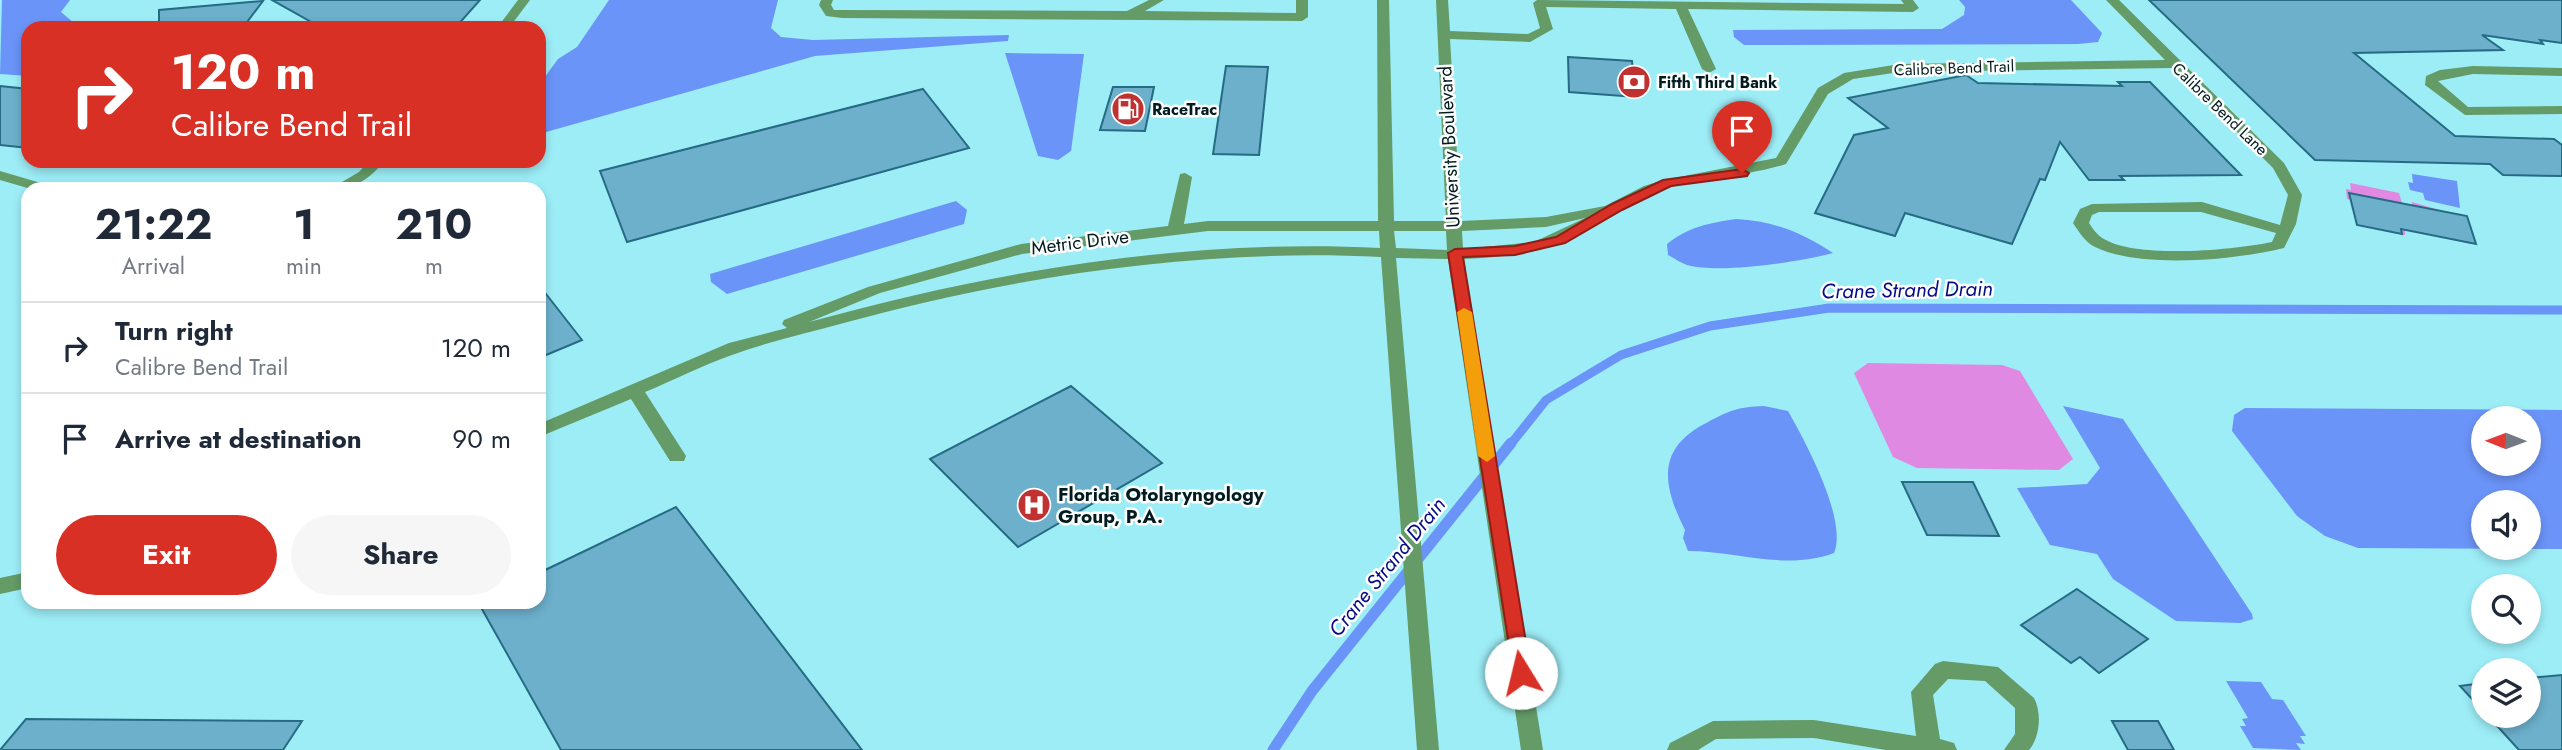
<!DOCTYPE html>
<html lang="en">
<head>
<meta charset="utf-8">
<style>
	body { margin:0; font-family:Jost,sans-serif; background:#f6f6f7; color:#1f2937; height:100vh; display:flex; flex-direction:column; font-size:26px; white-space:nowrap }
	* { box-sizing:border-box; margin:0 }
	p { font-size:23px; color:#747a83 }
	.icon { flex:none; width:38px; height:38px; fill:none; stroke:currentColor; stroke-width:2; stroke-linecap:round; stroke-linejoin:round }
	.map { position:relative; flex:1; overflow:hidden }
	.side { position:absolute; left:21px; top:182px; width:525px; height:427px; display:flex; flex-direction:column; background:#fff; border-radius:21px; box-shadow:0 4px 10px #0003 }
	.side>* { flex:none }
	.hud { position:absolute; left:21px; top:21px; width:525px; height:147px; border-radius:21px; box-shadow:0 4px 10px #0003; background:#d93025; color:#fff; overflow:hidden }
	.needle { width:46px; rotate:271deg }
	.tools { position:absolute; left:2471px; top:406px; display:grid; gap:14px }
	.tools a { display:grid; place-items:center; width:70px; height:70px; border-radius:50%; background:#fff; box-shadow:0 4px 10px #0003; font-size:35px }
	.pin { position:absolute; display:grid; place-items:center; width:60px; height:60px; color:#fff; margin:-72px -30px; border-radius:50% 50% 50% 0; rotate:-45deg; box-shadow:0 0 7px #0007 }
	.pin .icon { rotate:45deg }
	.me { position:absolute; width:77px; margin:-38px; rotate:351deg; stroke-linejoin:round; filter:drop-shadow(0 0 5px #0008) }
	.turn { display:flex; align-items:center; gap:24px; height:147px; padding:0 35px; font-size:32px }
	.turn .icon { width:91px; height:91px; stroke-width:2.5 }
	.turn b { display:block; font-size:49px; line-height:60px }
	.eta { display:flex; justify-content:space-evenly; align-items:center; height:119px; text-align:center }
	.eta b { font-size:42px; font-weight:700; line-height:49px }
	.button { display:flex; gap:14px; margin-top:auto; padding:14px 35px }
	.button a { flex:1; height:80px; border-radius:42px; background:#d93025; color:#fff; font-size:28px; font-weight:700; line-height:80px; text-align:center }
	.button a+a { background:#f6f6f7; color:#1f2937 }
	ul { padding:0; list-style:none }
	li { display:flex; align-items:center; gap:21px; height:91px; padding:0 35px; border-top:2px solid #e0e1e3 }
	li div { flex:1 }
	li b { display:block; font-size:26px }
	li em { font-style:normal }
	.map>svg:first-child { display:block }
	.green { fill:#df89e2 }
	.water { fill:#6b94f8; fill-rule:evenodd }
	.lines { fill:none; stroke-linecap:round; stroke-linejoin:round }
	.stream-far1 { stroke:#6b94f8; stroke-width:9 }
	.stream { stroke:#6b94f8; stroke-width:11 }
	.building { fill:#6db0cb; stroke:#256b84; stroke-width:2 }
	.minor { fill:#649b67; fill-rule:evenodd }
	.route { fill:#d93025; stroke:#8d1f18; stroke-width:2 }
	.slow { fill:#f59e0b }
	.labels { text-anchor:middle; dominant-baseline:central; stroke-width:5; stroke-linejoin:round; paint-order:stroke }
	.far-street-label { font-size:16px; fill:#001c20; stroke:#fefefe }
	.far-poi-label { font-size:16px; font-weight:bold; fill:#001c20; stroke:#fefefe; text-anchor:start }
	.street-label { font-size:19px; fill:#001c20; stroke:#fefefe }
	.poi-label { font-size:19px; font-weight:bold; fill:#001c20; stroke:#fefefe; text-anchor:start }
	.water-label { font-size:21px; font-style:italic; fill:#060c86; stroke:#fefefe }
</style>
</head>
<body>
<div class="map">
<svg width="2562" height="750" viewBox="0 0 2562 750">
	<rect width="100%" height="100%" fill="#9dedf7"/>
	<!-- green -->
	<g class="green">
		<polygon points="2350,183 2399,193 2402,203 2412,205 2412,202 2467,218 2471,244 2405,229 2405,235 2358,225 2354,201 2347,199 2346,189 2351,190"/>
		<polygon points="1868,363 2002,365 2020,371 2073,459 2059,470 1917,468 1893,457 1854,373"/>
	</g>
	<!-- water -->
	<g class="water">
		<polygon points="2,0 70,0 61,12 74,23 74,28 28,28 28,76 0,74"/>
		<polygon points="609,0 778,0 771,28 781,37 813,40 1009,35 1008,41 815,56 539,134 539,85 558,59 577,47"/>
		<polygon points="1959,0 2071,0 2102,33 2098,42 2078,44 1744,45 1734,37 1733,30 1942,29 1964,15 1965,7"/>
		<polygon points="1005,53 1084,54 1071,151 1058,160 1038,156"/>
		<polygon points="2412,174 2457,181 2460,208 2425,200 2423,193 2410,190 2408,182 2413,183"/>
		<polygon points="956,201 967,210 964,224 727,294 711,282 710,274"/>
		<path d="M1736,219C1773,221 1801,232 1833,253C1799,262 1720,274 1687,265C1681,263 1674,258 1668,255L1667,244C1688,227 1709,223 1736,219Z"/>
		<path d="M1764,406L1788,411C1805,441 1848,520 1834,553C1787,571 1736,551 1688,551L1683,538L1685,530C1662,484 1656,448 1708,422C1730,410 1739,407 1764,406Z"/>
		<polygon points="2063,406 2123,419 2252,614 2253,619 2240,623 2176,621 2113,579 2097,554 2050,545 2017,488 2087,484 2100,468"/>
		<path d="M2245,408L2562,410V549L2358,548L2325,536L2297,516L2232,431L2234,415ZM2483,418H2529V464H2483ZM2483,502H2529V548H2483Z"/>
		<polygon points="2226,681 2261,682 2272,699 2283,700 2306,736 2300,736 2305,744 2296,743 2301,750 2253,748 2240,726 2246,726 2242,719 2248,718"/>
	</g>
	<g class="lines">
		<!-- stream-far1 -->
		<polyline class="stream-far1" points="1510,445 1546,400 1621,355 1710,326 1829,308 2562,310"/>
		<!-- stream -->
		<polyline class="stream" points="1273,750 1312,691 1511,443"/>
	</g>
	<!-- building -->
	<g class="building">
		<polygon points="272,0 480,0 455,28 322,28"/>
		<polygon points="2149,0 2562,0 2562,43 2540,40 2543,44 2482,35 2503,50 2354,53 2455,136 2554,139 2562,145 2562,176 2503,175 2490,164 2315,160"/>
		<polygon points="263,1 244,26 159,28 159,10"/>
		<polygon points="1568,57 1632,61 1636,97 1569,92"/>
		<polygon points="1226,66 1268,67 1259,155 1213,154"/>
		<polygon points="1966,75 1978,83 2122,86 2118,82 2150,82 2241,175 2120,176 2124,180 2089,180 2060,142 2045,180 2040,179 2012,244 1905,213 1895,236 1815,213 1854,135 1888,128 1848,98"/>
		<polygon points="0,86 28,89 28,148 0,145"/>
		<polygon points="1113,87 1154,87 1145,131 1100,130"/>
		<polygon points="923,89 969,148 627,242 600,171"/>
		<polygon points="2349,193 2467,216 2476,244 2401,229 2402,234 2357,225"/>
		<polygon points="539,285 582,340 539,358"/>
		<polygon points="1071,386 1162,463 1018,547 930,459"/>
		<polygon points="1902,482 1973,482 1999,536 1927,535"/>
		<polygon points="676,507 862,750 561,750 478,602 539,602 539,573"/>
		<polygon points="2077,589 2148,639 2099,673 2080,657 2071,663 2021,625"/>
		<polygon points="2562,675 2562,750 2519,750 2488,716 2529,716 2529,678"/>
		<polygon points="2483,683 2483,711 2460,686"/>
		<polygon points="26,719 302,721 283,750 0,750"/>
		<polygon points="2112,721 2158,721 2174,750 2128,750"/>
	</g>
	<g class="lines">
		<!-- minor -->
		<g class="minor">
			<polygon points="518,0 530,0 509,28 497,28"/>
			<polygon points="821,0 833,0 831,5 834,10 842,10 1127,11 1149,0 1164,0 1145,11 1296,13 1296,0 1308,0 1308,17 1302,21 842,18 826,16 819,5"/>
			<path d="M1377,0H1389L1394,221H1446L1436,0H1448L1450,31L1528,34L1540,28L1533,3L1537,0L1904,4L1901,0H1913L1919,8L1913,12L1688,9L1716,69L1709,73L1702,69L1676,9L1546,7L1553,29L1530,42L1450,39L1461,221L1546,217L1605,206L1644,186L1664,180L1776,158L1818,88L1844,73L1900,64L2165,60L2106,0H2119L2284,163L2302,195L2296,224L2284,248C2236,260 2140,269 2095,247C2085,242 2079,232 2073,223L2080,209L2092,204L2202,202L2280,225L2288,195L2273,168L2173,68L1900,72L1853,79L1828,94L1786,164C1743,178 1696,176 1655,193C1623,205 1596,227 1564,241C1533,255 1498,257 1464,259L1543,750H1521L1448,259L1396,258L1439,750H1417L1381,257C1199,248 1014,276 840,324C804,334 767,342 732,355C703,365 674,380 645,392L686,456L684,461H670L631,399L539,437V424L729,343L787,328L782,324L784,320L868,287L1021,244L1168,226L1180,174L1185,173L1192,177L1184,224L1208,221H1378ZM2099,212H2201L2276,233L2272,242C2234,250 2137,259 2104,239C2097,235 2093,229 2089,223L2092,215ZM1585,218L1534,242L1463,249L1462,231L1546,227ZM1208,231H1379L1380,248C1188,238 993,271 809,322L880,293L1022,254ZM1394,231H1446L1447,250L1396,248Z"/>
			<polygon points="2473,66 2562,68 2562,76 2473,74 2438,81 2468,107 2562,106 2562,114 2465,115 2425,85 2426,76 2440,70"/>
			<path d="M369,161H384C369,180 354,189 330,189L359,172Z"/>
			<polygon points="0,171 51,186 53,189 31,189 0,180"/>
			<polygon points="28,572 28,588 0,594 0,578"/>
			<path d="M1943,661L1998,667L2034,698C2042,713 2040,737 2029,750H2004L2015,734V708L1985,681L1948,679L1933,695L1940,739L1954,743L1957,750H1886L1814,738L1716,739L1698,750H1667L1670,743L1713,721L1814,720L1916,736L1911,692L1935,664Z"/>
		</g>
	</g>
	<!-- route -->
	<polygon class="route" points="1742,169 1749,173 1747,176 1671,186 1622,210 1565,243 1515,255 1463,257 1531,673 1528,678 1514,678 1448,253 1455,249 1515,246 1556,237 1612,204 1663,180"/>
	<!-- slow -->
	<polygon class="slow" points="1464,308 1472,312 1495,456 1487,462 1478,456 1457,312"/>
	<!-- icons -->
	<defs>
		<symbol id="bank-disc" viewBox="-11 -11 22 22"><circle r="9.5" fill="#c03131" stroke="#fefefe"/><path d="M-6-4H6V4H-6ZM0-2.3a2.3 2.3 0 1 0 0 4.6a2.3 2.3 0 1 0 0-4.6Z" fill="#fff"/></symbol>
		<symbol id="fuel-disc" viewBox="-11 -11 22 22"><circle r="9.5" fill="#c03131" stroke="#fefefe"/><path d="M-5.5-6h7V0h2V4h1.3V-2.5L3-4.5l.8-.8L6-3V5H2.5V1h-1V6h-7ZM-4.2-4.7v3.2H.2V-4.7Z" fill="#fff"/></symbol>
		<symbol id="hospital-disc" viewBox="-11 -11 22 22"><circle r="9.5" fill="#c03131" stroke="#fefefe"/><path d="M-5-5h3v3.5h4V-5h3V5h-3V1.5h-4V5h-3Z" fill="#fff"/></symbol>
	</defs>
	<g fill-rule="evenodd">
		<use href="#bank-disc" x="1615" y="63" width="38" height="38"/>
		<use href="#fuel-disc" x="1109" y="90" width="38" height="38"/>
		<use href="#hospital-disc" x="1015" y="486" width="38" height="38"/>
	</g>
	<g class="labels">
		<!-- far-street labels -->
		<g class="far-street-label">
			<text transform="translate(1954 68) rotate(-2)">Calibre Bend Trail</text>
			<text transform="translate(2220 109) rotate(44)">Calibre Bend Lane</text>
		</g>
		<!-- far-poi labels -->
		<g class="far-poi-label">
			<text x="1658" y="82">Fifth Third Bank</text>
			<text x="1152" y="109">RaceTrac</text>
		</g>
		<!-- street labels -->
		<g class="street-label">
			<text transform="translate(1449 147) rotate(-93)">University Boulevard</text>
			<text transform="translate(1080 242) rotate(-7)">Metric Drive</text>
		</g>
		<!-- poi labels -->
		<g class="poi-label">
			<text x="1058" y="494">Florida Otolaryngology<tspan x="1058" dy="22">Group, P.A.</tspan></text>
		</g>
		<!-- water labels -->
		<g class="water-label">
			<text transform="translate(1907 290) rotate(-1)">Crane Strand Drain</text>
			<text transform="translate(1387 567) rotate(-51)">Crane Strand Drain</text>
		</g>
	</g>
</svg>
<div class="tools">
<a><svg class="needle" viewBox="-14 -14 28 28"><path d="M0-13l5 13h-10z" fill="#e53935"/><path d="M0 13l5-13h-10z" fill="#747a83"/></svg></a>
<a><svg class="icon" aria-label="sound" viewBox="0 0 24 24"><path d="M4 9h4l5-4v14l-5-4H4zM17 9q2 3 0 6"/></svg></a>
<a><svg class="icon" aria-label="search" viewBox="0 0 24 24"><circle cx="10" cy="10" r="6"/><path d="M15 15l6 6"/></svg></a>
<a><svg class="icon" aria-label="layers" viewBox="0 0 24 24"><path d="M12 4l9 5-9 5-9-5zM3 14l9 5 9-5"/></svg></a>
</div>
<div class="pin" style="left:1742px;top:173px;background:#d93025"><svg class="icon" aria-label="arrive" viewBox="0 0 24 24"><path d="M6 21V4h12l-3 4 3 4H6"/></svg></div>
<svg class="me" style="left:1521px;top:673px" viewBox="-20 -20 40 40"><circle r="19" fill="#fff"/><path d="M0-13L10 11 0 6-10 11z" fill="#d93025"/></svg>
<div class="hud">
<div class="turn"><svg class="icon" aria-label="right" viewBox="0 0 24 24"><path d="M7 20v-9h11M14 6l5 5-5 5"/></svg><div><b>120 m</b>Calibre Bend Trail</div></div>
</div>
<section class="side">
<div class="eta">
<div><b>21:22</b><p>Arrival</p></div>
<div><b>1</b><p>min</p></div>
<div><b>210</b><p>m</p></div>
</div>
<ul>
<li><svg class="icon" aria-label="right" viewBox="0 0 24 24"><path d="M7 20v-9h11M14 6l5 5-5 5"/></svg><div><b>Turn right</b><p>Calibre Bend Trail</p></div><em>120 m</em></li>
<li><svg class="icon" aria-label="arrive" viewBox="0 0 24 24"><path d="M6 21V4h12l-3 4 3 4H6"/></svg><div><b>Arrive at destination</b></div><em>90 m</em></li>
</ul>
<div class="button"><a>Exit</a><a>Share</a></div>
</section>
</div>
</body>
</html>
